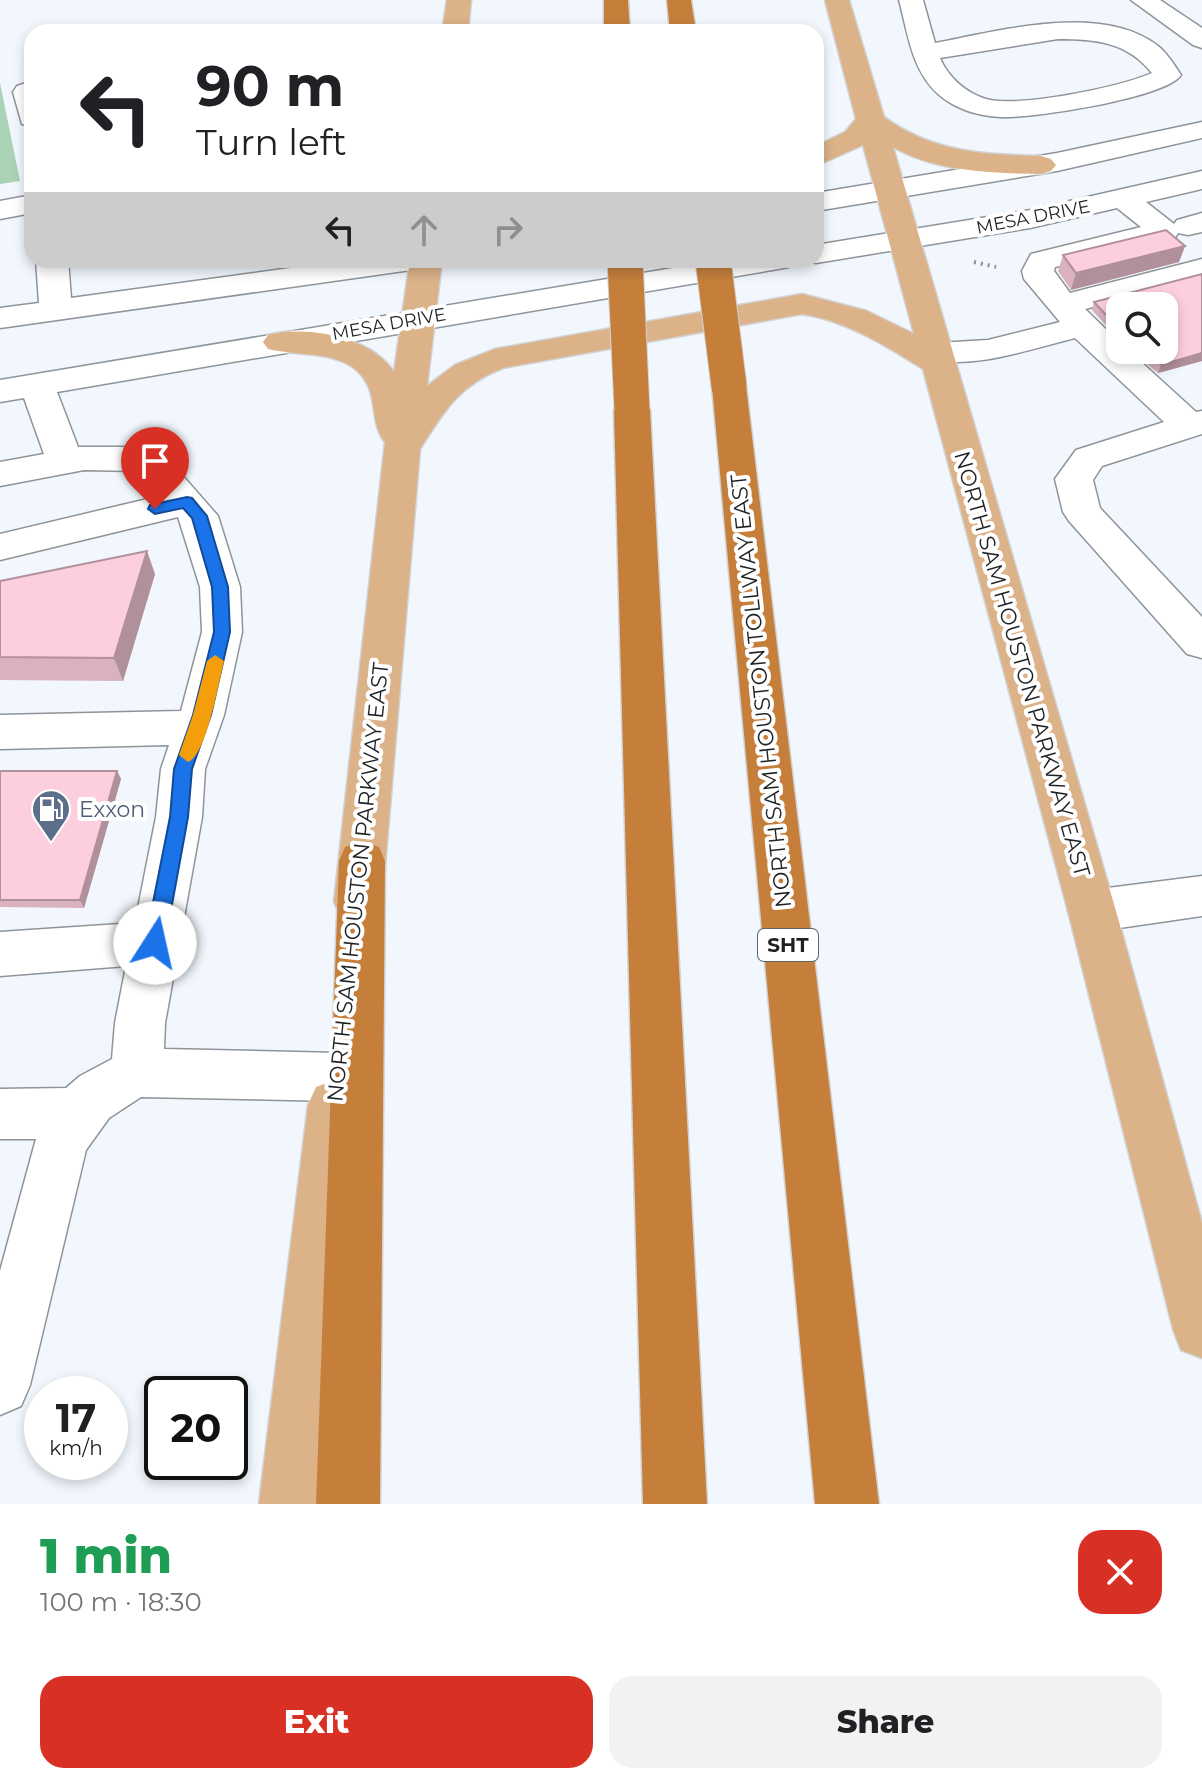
<!DOCTYPE html>
<html lang="en">
<head>
<meta charset="utf-8">
<style>
	body { margin:0; font-family:Montserrat,sans-serif; background:#f2f2f2; color:#202124; height:100vh; display:flex; flex-direction:column; font-size:30px; white-space:nowrap }
	* { box-sizing:border-box; margin:0 }
	p { font-size:26px; color:#757577 }
	.icon { flex:none; width:44px; height:44px; fill:none; stroke:currentColor; stroke-width:2; stroke-linecap:round; stroke-linejoin:round }
	.map { position:relative; height:1504px; overflow:hidden }
	.sheet { display:flex; flex-direction:column; background:#fff; flex:1 }
	.sheet>* { flex:none }
	.banner { position:absolute; left:24px; top:24px; width:800px; height:244px; border-radius:24px; box-shadow:0 4px 12px #0003; background:#fff; color:#202124; overflow:hidden }
	.fabs { position:absolute; left:1106px; top:292px; display:grid; gap:16px }
	.fabs a { display:grid; place-items:center; width:72px; height:72px; border-radius:16px; background:#fff; box-shadow:0 4px 12px #0003; font-size:40px }
	.speed { position:absolute; left:24px; top:1376px; display:flex; gap:16px; font-size:40px; font-weight:700; text-align:center }
	.speed>* { display:grid; place-content:center; width:104px; height:104px; border-radius:50%; background:#fff; box-shadow:0 4px 12px #0003; line-height:1 }
	.speed small { font-size:20px; font-weight:400 }
	.speed .limit { border:4px solid #111; border-radius:12px; background:#fff; color:#111 }
	.pin { position:absolute; display:grid; place-items:center; width:68px; height:68px; color:#fff; margin:-82px -34px; border-radius:50% 50% 50% 0; rotate:-45deg; box-shadow:0 0 8px #0007 }
	.pin .icon { rotate:45deg }
	.me { position:absolute; width:88px; margin:-44px; rotate:10deg; stroke-linejoin:round; filter:drop-shadow(0 0 6px #0008) }
	.turn { display:flex; align-items:center; gap:28px; height:168px; padding:0 40px; font-size:36px }
	.turn .icon { width:104px; height:104px; stroke-width:2.5 }
	.turn b { display:block; font-size:56px; line-height:68px }
	.lanes { display:flex; align-items:center; height:76px; padding:0 40px; background:#0003; justify-content:center; gap:40px; direction:ltr }
	.lanes .off { opacity:.35 }
	.round { display:grid; place-items:center; flex:none; width:84px; height:84px; border-radius:24px; background:#f2f2f2 }
	.overview { display:flex; align-items:center; justify-content:space-between; height:136px; padding:0 40px }
	h1 { font-size:48px; font-weight:800; line-height:60px; color:#1e9e55 }
	.button { display:flex; gap:16px; margin-top:auto; padding:16px 40px }
	.button a { flex:1; height:92px; border-radius:24px; background:#d93025; color:#fff; font-size:32px; font-weight:800; line-height:92px; text-align:center }
	.button a+a { background:#f2f2f2; color:#202124 }
	.map>svg:first-child { display:block }
	.green { fill:#aad2b5 }
	.lines { fill:none; stroke-linecap:round; stroke-linejoin:round }
	.minor-casing { stroke:#8e9499; stroke-width:3 }
	.major-casing { stroke:#d2d2d3; stroke-width:3 }
	.highway-casing { stroke:#d2d2d3; stroke-width:3 }
	.path { stroke:#8b8f93; stroke-width:4; stroke-dasharray:2 5; stroke-linecap:butt }
	.minor { fill:#fff; fill-rule:evenodd }
	.major { fill:#dcb289; fill-rule:evenodd }
	.highway { fill:#c57f3b; fill-rule:evenodd }
	.highway-bridge-casing { stroke:#d2d2d3; stroke-width:37; stroke-linecap:butt }
	.highway-bridge { stroke:#c57f3b; stroke-width:35 }
	.wall { fill:#d9b1bf }
	.shaded-wall { fill:#b0909b }
	.building { fill:#fccede; stroke:#b0909b; stroke-width:2 }
	.route { fill:#1a73e8; stroke:#114b97; stroke-width:2 }
	.slow { fill:#f59e0b }
	.labels { text-anchor:middle; dominant-baseline:central; stroke-width:8; stroke-linejoin:round; paint-order:stroke }
	.far-street-label { font-size:18px; fill:#1e2022; stroke:#fff }
	.shield { fill:#fff; stroke:#626364; stroke-width:2 }
	.shield-label { font-size:20px; font-weight:bold; fill:#1e2022 }
	.street-label { font-size:22px; fill:#1e2022; stroke:#fff }
	.service-label { font-size:22px; fill:#4e5e75; stroke:#fff; text-anchor:start }
</style>
</head>
<body>
<div class="map">
<svg width="1202" height="1504" viewBox="0 0 1202 1504">
	<rect width="100%" height="100%" fill="#f1f7fd"/>
	<!-- green -->
	<polygon class="green" points="0,83 20,181 0,184"/>
	<g class="lines">
		<defs>
			<g id="minor">
				<path d="M899,0H923L935,43C998,31 1102,2 1158,46C1167,53 1175,66 1181,75C1166,98 1030,119 1000,117C978,116 955,109 938,94C911,69 908,33 899,0ZM1058,39C1096,39 1127,42 1152,73C1120,87 1019,108 986,99C966,93 948,77 940,58Z"/>
				<polygon points="1131,0 1160,0 1202,28 1202,48 1193,45"/>
				<polygon points="32,81 32,126 22,124 13,92 17,86"/>
				<polygon points="1202,122 1202,138 1057,171 816,211 816,193 1057,153"/>
				<path d="M1202,171V189L1146,202L1174,224L1177,220L1202,213V232L1188,235L1178,233L1175,238L1055,267L1054,271L1070,293L1202,259V278L1085,309L1120,343V350H1128L1196,412L1202,411V434L1102,466L1093,480L1100,508L1202,617V658L1187,654L1069,521L1063,512L1055,479L1076,450L1164,422L1075,338C1026,350 972,371 921,358L916,351L921,344L988,340L1060,322L1024,279L1022,271L1031,254L1141,227L1117,208L1030,228L816,263L804,260H816V245L1030,210Z"/>
				<polygon points="32,195 32,213 0,219 0,201"/>
				<polygon points="36,260 68,260 71,298 349,260 434,260 429,267 418,269 0,328 0,308 39,303"/>
				<polygon points="721,260 794,260 789,267 778,269 57,392 78,447 148,447 161,451 218,516 240,587 242,632 224,715 205,769 202,817 165,1023 164,1049 338,1053 356,1060 364,1077 356,1094 338,1101 141,1097 109,1118 86,1150 30,1385 21,1406 0,1415 0,1271 36,1139 0,1139 0,1089 66,1088 80,1076 112,1059 115,1023 126,966 0,976 0,932 135,923 156,817 161,769 169,745 0,749 0,715 181,711 202,632 200,587 178,517 0,560 0,534 160,496 138,471 84,470 0,486 0,462 44,454 24,398 0,402 0,380"/>
				<polygon points="1202,876 1202,916 1092,932 1075,926 1068,911 1075,896 1092,890"/>
			</g>
			<g id="major">
				<polygon points="447,0 471,0 468,32 442,32"/>
				<path d="M825,0H849L884,117C932,152 983,155 1041,156L1051,159L1056,165L1051,171L1041,174C991,173 937,172 893,147L1116,911L1202,1223V1358L1181,1350L1173,1329L1068,911L923,369C885,345 847,321 802,314L503,368C458,386 445,410 420,449L382,902L375,916L358,922L341,916L334,902L385,442C374,429 375,410 371,394C358,347 304,358 268,349L263,342L268,335C308,325 371,337 394,372L410,260H442L427,386L455,365L495,349L802,294L867,311L914,334L863,145L816,166V146L845,132L856,119Z"/>
				<polygon points="335,1080 354,1087 362,1105 323,1504 259,1504 308,1105 316,1087"/>
			</g>
			<g id="highway">
				<polygon points="604,0 628,0 630,32 604,32"/>
				<polygon points="667,0 691,0 696,32 670,32"/>
				<polygon points="729,375 741,378 746,386 879,1504 815,1504 712,386 717,378"/>
				<polygon points="632,399 644,402 650,410 707,1504 643,1504 614,410 620,402"/>
				<polygon points="362,841 379,847 385,861 380,1504 316,1504 339,861 345,847"/>
			</g>
		</defs>
		<!-- minor casing -->
		<use href="#minor" class="minor-casing"/>
		<!-- major casing -->
		<use href="#major" class="major-casing"/>
		<!-- highway casing -->
		<use href="#highway" class="highway-casing"/>
		<!-- path -->
		<polyline class="path" points="974,262 996,267"/>
		<!-- minor -->
		<use href="#minor" class="minor"/>
		<!-- major -->
		<use href="#major" class="major"/>
		<!-- highway -->
		<use href="#highway" class="highway"/>
		<defs>
			<g id="highway-bridge">
				<polyline points="625,260 632,410"/>
				<polyline points="713,260 729,386"/>
			</g>
		</defs>
		<!-- highway-bridge casing -->
		<use href="#highway-bridge" class="highway-bridge-casing"/>
		<!-- highway-bridge -->
		<use href="#highway-bridge" class="highway-bridge"/>
	</g>
	<!-- wall -->
	<g class="wall">
		<polygon points="1185,246 1179,262 1071,290 1058,271 1063,255"/>
		<polygon points="1202,274 1202,361 1158,373 1130,350 1164,350 1120,306 1120,341 1092,310 1094,302"/>
		<polygon points="155,574 123,681 0,680 0,581"/>
		<polygon points="0,771 117,771 121,779 84,908 0,907"/>
	</g>
	<!-- shaded-wall -->
	<g class="shaded-wall">
		<polygon points="1185,246 1179,262 1071,290 1076,273"/>
		<polygon points="1202,353 1202,361 1158,373 1161,365"/>
		<polygon points="147,551 155,574 123,681 114,658"/>
		<polygon points="117,771 121,779 84,908 80,900"/>
	</g>
	<!-- building -->
	<g class="building">
		<polygon points="1166,230 1185,246 1076,273 1063,255"/>
		<polygon points="1202,274 1202,353 1161,365 1143,350 1164,350 1164,306 1120,306 1120,330 1094,302"/>
		<polygon points="147,551 114,658 0,657 0,581"/>
		<polygon points="0,771 117,771 80,900 0,900"/>
	</g>
	<!-- route -->
	<polygon class="route" points="187,497 192,498 207,516 228,587 230,632 211,715 192,769 188,817 165,943 162,950 155,952 148,950 145,943 170,817 174,769 193,715 214,632 212,587 192,518 183,508 155,514 148,509 150,505"/>
	<!-- slow -->
	<path class="slow" d="M215,655L224,661C219,681 206,757 188,762L179,755L193,715L207,661Z"/>
	<!-- icons -->
	<defs>
		<symbol id="fuel-pin" viewBox="-11 -11 22 30"><path d="M0 17L-7.5 6A9.5 9.5 0 1 1 7.5 6Z" fill="#5c6f8a" stroke="#fff"/><path d="M-5.5-6h7V0h2V4h1.3V-2.5L3-4.5l.8-.8L6-3V5H2.5V1h-1V6h-7ZM-4.2-4.7v3.2H.2V-4.7Z" fill="#fff"/></symbol>
	</defs>
	<g fill-rule="evenodd">
		<use href="#fuel-pin" x="29" y="787" width="44" height="60"/>
	</g>
	<g class="labels">
		<!-- far-street labels -->
		<g class="far-street-label">
			<text transform="translate(1033 217) rotate(-11)">MESA DRIVE</text>
			<text transform="translate(389 324) rotate(-10)">MESA DRIVE</text>
		</g>
		<!-- shield labels -->
		<rect class="shield" x="758" y="929" width="60" height="32" rx="6"/>
		<g class="shield-label">
			<text x="788" y="945">SHT</text>
		</g>
		<!-- street labels -->
		<g class="street-label">
			<text transform="translate(1022 664) rotate(74)">NORTH SAM HOUSTON PARKWAY EAST</text>
			<text transform="translate(761 691) rotate(-96)">NORTH SAM HOUSTON TOLLWAY EAST</text>
			<text transform="translate(358 882) rotate(-84)">NORTH SAM HOUSTON PARKWAY EAST</text>
		</g>
		<!-- service labels -->
		<g class="service-label">
			<text x="79" y="809">Exxon</text>
		</g>
	</g>
</svg>
<div class="fabs">
<a><svg class="icon" aria-label="search" viewBox="0 0 24 24"><circle cx="10" cy="10" r="6"/><path d="M15 15l6 6"/></svg></a>
</div>
<div class="speed"><div>17<small>km/h</small></div><div class="limit">20</div></div>
<div class="pin" style="left:155px;top:509px;background:#d93025"><svg class="icon" aria-label="arrive" viewBox="0 0 24 24"><path d="M6 21V4h12l-3 4 3 4H6"/></svg></div>
<svg class="me" style="left:155px;top:943px" viewBox="-20 -20 40 40"><circle r="19" fill="#fff"/><path d="M0-13L10 11 0 6-10 11z" fill="#1a73e8"/></svg>
<div class="banner">
<div class="turn"><svg class="icon" aria-label="left" viewBox="0 0 24 24"><path d="M17 20v-9H6M10 6l-5 5 5 5"/></svg><div><b>90 m</b>Turn left</div></div>
<div class="lanes"><svg class="icon" aria-label="left" viewBox="0 0 24 24"><path d="M17 20v-9H6M10 6l-5 5 5 5"/></svg><svg class="icon off" aria-label="ahead" viewBox="0 0 24 24"><path d="M12 20V5M6 11l6-6 6 6"/></svg><svg class="icon off" aria-label="right" viewBox="0 0 24 24"><path d="M7 20v-9h11M14 6l5 5-5 5"/></svg></div>
</div>
</div>
<section class="sheet">
<div class="overview"><div><h1>1 min</h1><p>100 m · 18:30</p></div><a class="round" style="background:#d93025;color:#fff"><svg class="icon" aria-label="close" viewBox="0 0 24 24"><path d="M6 6l12 12M18 6L6 18"/></svg></a></div>
<div class="button"><a>Exit</a><a>Share</a></div>
</section>
</body>
</html>
